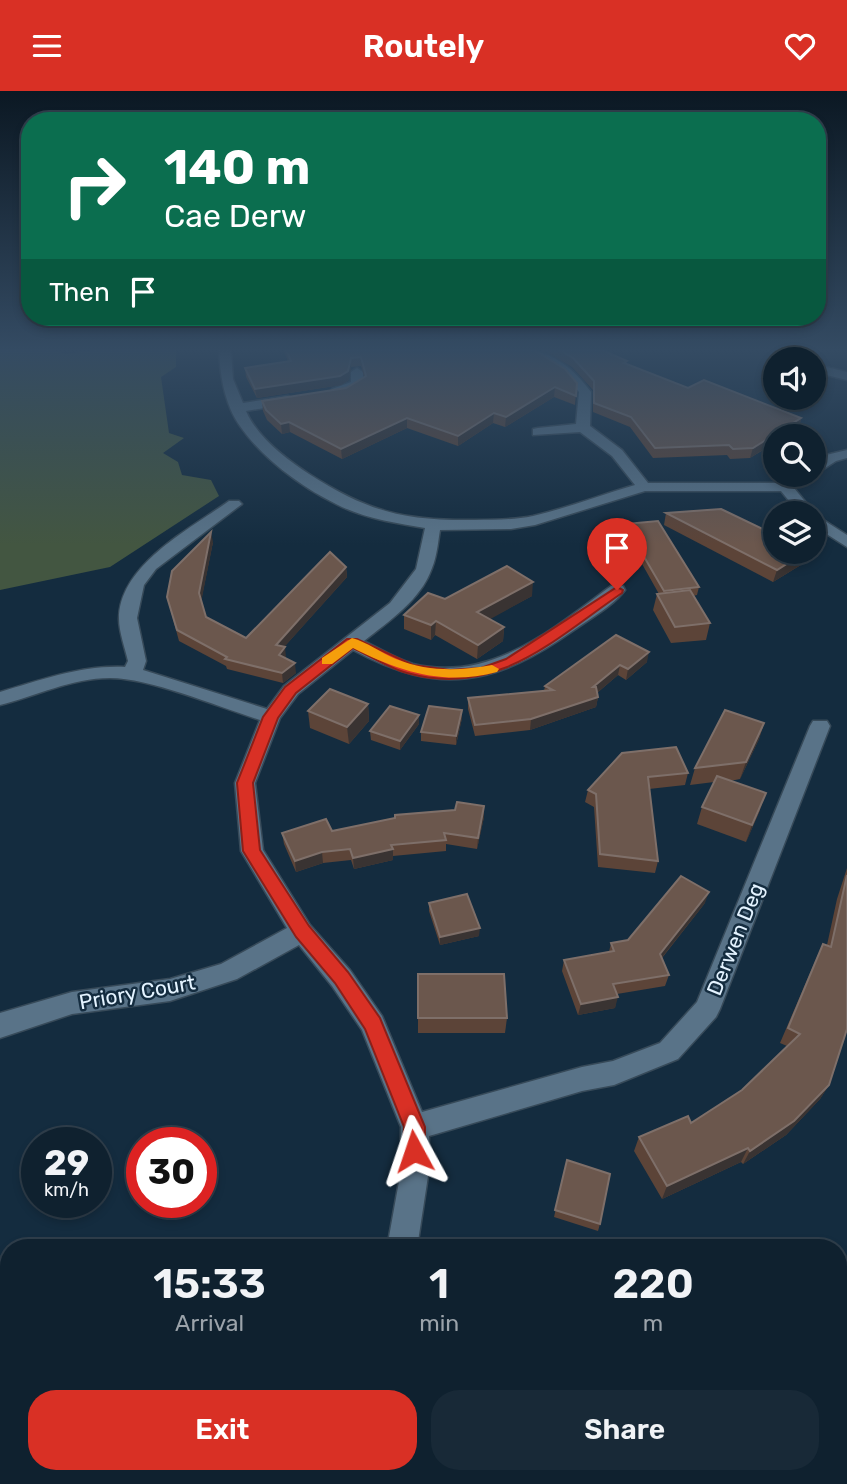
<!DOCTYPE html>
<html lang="en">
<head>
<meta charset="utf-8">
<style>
	body { margin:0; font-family:Rubik,sans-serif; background:#182937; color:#f1f3f6; height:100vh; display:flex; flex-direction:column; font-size:26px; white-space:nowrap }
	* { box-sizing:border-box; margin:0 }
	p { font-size:23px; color:#9ba3aa }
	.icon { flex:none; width:38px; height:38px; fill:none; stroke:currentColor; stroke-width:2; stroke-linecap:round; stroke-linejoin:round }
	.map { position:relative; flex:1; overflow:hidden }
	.details { position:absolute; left:0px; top:1148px; width:847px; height:245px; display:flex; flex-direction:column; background:#0f212f; border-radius:28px 28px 0 0; box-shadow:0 4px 10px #0003,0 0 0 2px #2f3e4b }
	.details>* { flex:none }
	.guide { position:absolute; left:21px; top:21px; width:805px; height:214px; border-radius:28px; box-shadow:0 4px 10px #0003,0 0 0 2px #2f3e4b; background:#0b6e4f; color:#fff; overflow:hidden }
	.buttons { position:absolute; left:763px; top:256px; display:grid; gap:14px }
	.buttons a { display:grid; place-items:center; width:63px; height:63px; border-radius:50%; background:#0f212f; box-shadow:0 4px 10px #0003,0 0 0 2px #2f3e4b; font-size:35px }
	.speed { position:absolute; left:21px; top:1036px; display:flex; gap:14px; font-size:35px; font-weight:700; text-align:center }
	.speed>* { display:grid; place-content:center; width:91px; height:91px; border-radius:50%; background:#0f212f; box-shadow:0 4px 10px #0003,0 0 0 2px #2f3e4b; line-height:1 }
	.speed small { font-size:18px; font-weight:400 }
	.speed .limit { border:10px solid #d22; background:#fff; color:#111 }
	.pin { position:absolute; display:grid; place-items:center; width:60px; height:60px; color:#fff; margin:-72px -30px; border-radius:50% 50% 50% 0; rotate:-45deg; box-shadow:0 0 7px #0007 }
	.pin .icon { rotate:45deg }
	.me { position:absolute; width:77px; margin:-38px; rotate:355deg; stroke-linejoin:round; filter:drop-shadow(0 0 5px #0008) }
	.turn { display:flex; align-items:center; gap:24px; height:147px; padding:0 28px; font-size:32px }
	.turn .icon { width:91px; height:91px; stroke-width:2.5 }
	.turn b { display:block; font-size:49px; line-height:60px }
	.then { display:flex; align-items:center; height:66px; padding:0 28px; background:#0003; gap:14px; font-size:26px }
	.eta { display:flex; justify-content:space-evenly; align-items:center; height:119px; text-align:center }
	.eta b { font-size:42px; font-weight:600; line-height:49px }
	.action { display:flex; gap:14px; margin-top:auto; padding:14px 28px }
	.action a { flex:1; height:80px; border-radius:28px; background:#d93025; color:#fff; font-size:28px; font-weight:600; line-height:80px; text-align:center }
	.action a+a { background:#182937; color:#f1f3f6 }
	header { display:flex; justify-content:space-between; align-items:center; height:91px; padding:0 28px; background:#d93025; color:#fff; font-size:32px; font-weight:600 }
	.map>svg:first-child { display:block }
	.green { fill:#435641 }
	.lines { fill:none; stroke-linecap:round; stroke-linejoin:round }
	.minor-casing { stroke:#374a59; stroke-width:3 }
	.minor { fill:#597388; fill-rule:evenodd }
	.wall { fill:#5c4438 }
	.shaded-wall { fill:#393332 }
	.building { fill:#6b574d; stroke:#7e6f69; stroke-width:2 }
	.route { fill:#d93025; stroke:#8d1f18; stroke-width:2 }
	.slow { fill:#f59e0b }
	.labels { text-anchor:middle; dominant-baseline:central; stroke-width:5; stroke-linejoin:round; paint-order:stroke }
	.street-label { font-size:21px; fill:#e4f3ff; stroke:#142c3f }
</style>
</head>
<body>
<header><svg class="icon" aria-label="menu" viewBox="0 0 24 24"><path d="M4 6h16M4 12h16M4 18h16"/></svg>Routely<svg class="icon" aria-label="heart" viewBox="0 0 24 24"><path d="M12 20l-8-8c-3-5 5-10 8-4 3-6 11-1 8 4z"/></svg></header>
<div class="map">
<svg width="847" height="1393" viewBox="0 0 847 1393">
	<rect width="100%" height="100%" fill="#142c3f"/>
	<!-- green -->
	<polygon class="green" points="0,259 55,259 65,263 95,259 176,259 176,276 161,286 169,342 184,347 163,362 178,371 182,384 211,389 219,405 110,476 0,499"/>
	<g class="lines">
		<defs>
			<g id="minor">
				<path d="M219,259H231L233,288L243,312L288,305L295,309L288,313L246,320C257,346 286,368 309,383C368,421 405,430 475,429C494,429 514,429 533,425C567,417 601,404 635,394L612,365L580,341L533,344V338L538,337L576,333L579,301L566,285L523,259C552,259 575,279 591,301L590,335L622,359L648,392H782L797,383H814V373L826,364L847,359V367L836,370L794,397L812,419L815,422L814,423L799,422L781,400H645L535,434L511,438L440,439C438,451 437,465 432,477C421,509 389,530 364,550C380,558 396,568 413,573C490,592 553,538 611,495H623L625,499C613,515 591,527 574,539C496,594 440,606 353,559L298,603L280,627L255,692L263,759L310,834L350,879L382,925L422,1021L582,976L613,970L660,952L697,911L810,635L813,630H827L830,635L720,918L716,926L678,968L614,994L582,1000L429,1045L428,1085L417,1157H387L400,1085L401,1036L362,939L332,895L299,854L237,888L170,910L72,923L0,947V922L72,901L170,888L221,873L287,837L241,760L235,692L260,629C219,616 150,587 110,587C72,587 36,605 0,614V601C41,589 82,574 125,576L128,570C125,557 119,541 119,528C119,474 190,438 229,410H239L242,413L156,478L144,494L137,527L146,570L143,579L267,618L284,595L390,512L416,478L425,437C395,432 363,427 336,413C301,396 262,367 240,335C225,314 220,285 219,259Z"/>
				<polygon points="777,263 785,265 787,268 773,270 773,264"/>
				<polygon points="814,273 847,281 847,289 814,281"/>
				<polygon points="357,277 363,281 363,296 342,304 332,304 332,298 351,291 351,281"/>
				<polygon points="814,423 847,444 847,456 814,435"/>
				<polygon points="9,1358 9,1384 23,1384 16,1393 0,1393 0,1361"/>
				<polygon points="317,1384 352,1384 350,1393 314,1393"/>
			</g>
		</defs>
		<!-- minor casing -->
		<use href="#minor" class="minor-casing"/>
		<!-- minor -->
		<use href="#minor" class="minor"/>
	</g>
	<!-- wall -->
	<g class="wall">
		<polygon points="283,259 534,259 577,292 575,314 554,306 505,336 493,332 458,355 407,337 342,368 290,341 282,343 267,329 263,320 262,310 346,297 364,286 361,275 351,276 349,289 341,294 257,307 246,286 245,277 288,270"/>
		<polygon points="539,259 602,259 626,273 688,297 801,327 799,337 750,367 730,368 727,364 653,367 630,336 593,321 593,299 572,276 545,260"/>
		<polygon points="666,422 807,460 804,472 773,491 664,434"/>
		<polygon points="625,433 699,496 697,504 693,505 710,532 706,549 671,552 653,519 657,503 659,503 624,441"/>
		<polygon points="213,451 201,510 206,526 246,547 346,476 347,486 284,556 285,567 296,582 283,592 227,578 226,575 179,550 167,506"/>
		<polygon points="532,505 489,528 504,536 503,550 477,568 435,544 431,549 404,538 404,524 445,508"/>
		<polygon points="616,544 647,571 626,589 618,584 597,602 598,606 596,616 530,639 475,645 468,618 468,607 544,600 545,595"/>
		<polygon points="368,613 369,630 349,653 310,637 308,620"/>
		<polygon points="462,619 462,627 456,654 421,650 421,641"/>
		<polygon points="764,632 759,648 740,688 730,690 760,719 746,751 697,733 702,716 714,691 690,694 695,677"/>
		<polygon points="419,633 400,659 371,649 370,640"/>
		<polygon points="622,662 688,682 685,694 649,698 658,770 655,782 598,776 594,716 585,711 588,699"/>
		<polygon points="484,715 484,726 477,758 446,753 446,760 393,765 393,769 354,778 351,769 323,772 296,781 284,753 282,742 332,740 455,719"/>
		<polygon points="847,777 847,938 829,994 820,1008 786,1044 743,1073 741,1071 662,1108 634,1060 639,1046 691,1032 742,999 787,955 780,952 816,868 823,853 827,854 837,808"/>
		<polygon points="429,812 479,845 440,854 429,820"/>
		<polygon points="705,812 662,867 669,884 665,895 617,903 615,917 578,924 562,880 564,869 609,861 611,852 628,849"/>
		<polygon points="418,883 507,927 505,942 418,942"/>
		<polygon points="567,1069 600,1133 598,1140 554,1126"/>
	</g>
	<!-- shaded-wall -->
	<g class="shaded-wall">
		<polygon points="351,267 351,276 349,289 341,294 257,307 255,298"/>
		<polygon points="555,296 554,306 505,336 506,326"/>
		<polygon points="494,322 493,332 458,355 458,345"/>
		<polygon points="407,327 407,337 342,368 341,358"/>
		<polygon points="801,327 799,337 786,345 775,345 775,351 750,367 753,357"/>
		<polygon points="289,331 290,341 282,343 281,333"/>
		<polygon points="211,441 213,451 201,512 199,502"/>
		<polygon points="807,460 804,472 773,491 777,479"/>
		<polygon points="346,476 347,486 277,564 276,554"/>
		<polygon points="533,491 532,505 476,536 477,521"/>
		<polygon points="436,530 435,544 431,549 431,534"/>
		<polygon points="504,536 503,550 477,568 478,554"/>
		<polygon points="285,556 286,566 280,574 279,564"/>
		<polygon points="649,561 647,571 626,589 628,578"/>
		<polygon points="295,572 296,582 283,592 282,582"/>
		<polygon points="620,574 618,584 591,607 593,596"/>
		<polygon points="598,606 596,616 530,639 531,628"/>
		<polygon points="368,613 369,630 349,653 347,636"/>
		<polygon points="462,619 462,627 456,654 456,645"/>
		<polygon points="419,624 419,633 400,659 400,650"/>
		<polygon points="764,632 759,648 740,688 746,671"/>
		<polygon points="766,702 760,719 746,751 752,734"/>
		<polygon points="484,715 484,726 477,758 478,747"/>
		<polygon points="393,758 393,769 354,778 353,767"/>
		<polygon points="322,761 323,772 296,781 295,770"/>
		<polygon points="709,801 705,812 656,874 660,863"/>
		<polygon points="480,837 479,845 440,854 440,846"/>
		<polygon points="618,906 615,917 578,924 581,913"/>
		<polygon points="829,994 820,1008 786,1044 743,1073 750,1060"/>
		<polygon points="748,1057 741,1071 662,1108 667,1095"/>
	</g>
	<!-- building -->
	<g class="building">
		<polygon points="286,259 534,259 565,278 577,292 576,305 555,296 506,326 494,322 458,345 407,327 341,358 289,331 281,333 266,319 262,310 346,297 366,285 361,266 351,267 348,280 340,285 255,298 245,277 291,270"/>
		<polygon points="560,259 602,259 627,270 624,272 688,297 704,289 801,327 753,357 733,358 729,354 655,357 631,326 594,312 594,290 573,267"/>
		<polygon points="721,418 775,444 775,460 807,460 777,479 666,422"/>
		<polygon points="658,430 699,496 664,500 625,433"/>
		<polygon points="211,441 199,502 206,526 246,547 330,461 346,476 276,554 285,556 279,564 295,572 282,582 225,568 227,566 177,539 167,506 172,480"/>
		<polygon points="507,475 533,491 477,521 504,536 478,554 436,530 431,534 404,524 428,502 445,508"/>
		<polygon points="690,499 710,532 675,536 657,503"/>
		<polygon points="616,544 649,561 628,578 620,574 593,596 596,596 598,606 531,628 475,634 468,607 553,599 545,595"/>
		<polygon points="330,598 368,613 347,636 308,620"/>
		<polygon points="390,615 419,624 400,650 370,640"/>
		<polygon points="429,615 462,619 456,645 421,641"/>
		<polygon points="725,619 764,632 746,671 695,677"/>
		<polygon points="676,656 688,682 648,686 658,770 600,763 596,703 588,699 622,662"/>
		<polygon points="717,685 766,702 752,734 702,716"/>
		<polygon points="457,711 484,715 478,747 444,742 446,749 391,754 393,758 353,767 350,758 322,761 295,770 282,742 326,728 332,740 395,727 395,724 455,719"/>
		<polygon points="847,784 847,938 829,994 794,1030 750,1060 748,1057 667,1095 639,1046 688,1025 691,1032 742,999 800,943 788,937 823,853 831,856"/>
		<polygon points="681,785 709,801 660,863 669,884 613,893 618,906 581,913 564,869 614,860 611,852 628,849"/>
		<polygon points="467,803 480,837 440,846 429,812"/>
		<polygon points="418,883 504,883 507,927 418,927"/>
		<polygon points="567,1069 610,1083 600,1133 555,1119"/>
		<polygon points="755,1152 759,1157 747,1157"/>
		<polygon points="569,1384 641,1384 637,1393 564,1393"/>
	</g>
	<!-- sky -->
	<linearGradient id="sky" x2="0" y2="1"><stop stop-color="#0b1823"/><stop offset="0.57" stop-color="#344b63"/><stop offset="1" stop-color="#344b63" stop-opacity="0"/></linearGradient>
	<rect width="847" height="454" fill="url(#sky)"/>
	<!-- route -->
	<path class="route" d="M617,496L623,499L622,502C553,549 497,607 407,582C389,577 370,565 353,557L296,602L278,627L253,692L260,759L309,835L348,881L380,927L425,1036V1060L422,1068L414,1071L407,1068L403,1060L404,1036L365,938L335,892L296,846L243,760L237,692L263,626L285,596L347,548H357L413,574L450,579L481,577L506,568Z"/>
	<!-- slow -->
	<path class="slow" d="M352,547C367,551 381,562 396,568C428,581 460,580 492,574L499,578L497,581C445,595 400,581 353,557L332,573H322V567Z"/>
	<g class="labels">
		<!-- street labels -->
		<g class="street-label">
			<text transform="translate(735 848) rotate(-68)">Derwen Deg</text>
			<text transform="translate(137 901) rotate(-10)">Priory Court</text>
		</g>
	</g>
</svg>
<div class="buttons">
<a><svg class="icon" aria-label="sound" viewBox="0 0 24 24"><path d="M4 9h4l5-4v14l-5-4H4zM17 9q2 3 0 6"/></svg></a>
<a><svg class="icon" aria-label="search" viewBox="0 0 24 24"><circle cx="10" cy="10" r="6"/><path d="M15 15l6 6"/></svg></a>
<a><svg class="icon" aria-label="layers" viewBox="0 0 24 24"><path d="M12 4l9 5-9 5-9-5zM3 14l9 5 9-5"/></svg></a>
</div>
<div class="speed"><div>29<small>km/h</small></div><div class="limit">30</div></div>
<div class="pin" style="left:617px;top:499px;background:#d93025"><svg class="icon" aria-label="arrive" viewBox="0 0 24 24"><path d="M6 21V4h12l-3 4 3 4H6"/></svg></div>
<svg class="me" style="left:414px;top:1060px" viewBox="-20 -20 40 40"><path d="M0-17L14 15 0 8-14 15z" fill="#d93025" stroke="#fff" stroke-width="4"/></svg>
<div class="guide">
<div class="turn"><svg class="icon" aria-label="right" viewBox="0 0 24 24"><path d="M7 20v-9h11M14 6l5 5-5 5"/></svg><div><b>140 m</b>Cae Derw</div></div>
<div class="then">Then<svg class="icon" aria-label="arrive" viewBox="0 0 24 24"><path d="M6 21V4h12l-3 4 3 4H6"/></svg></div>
</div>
<section class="details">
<div class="eta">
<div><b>15:33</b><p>Arrival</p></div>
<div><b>1</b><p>min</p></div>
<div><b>220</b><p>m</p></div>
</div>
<div class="action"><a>Exit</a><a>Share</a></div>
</section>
</div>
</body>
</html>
